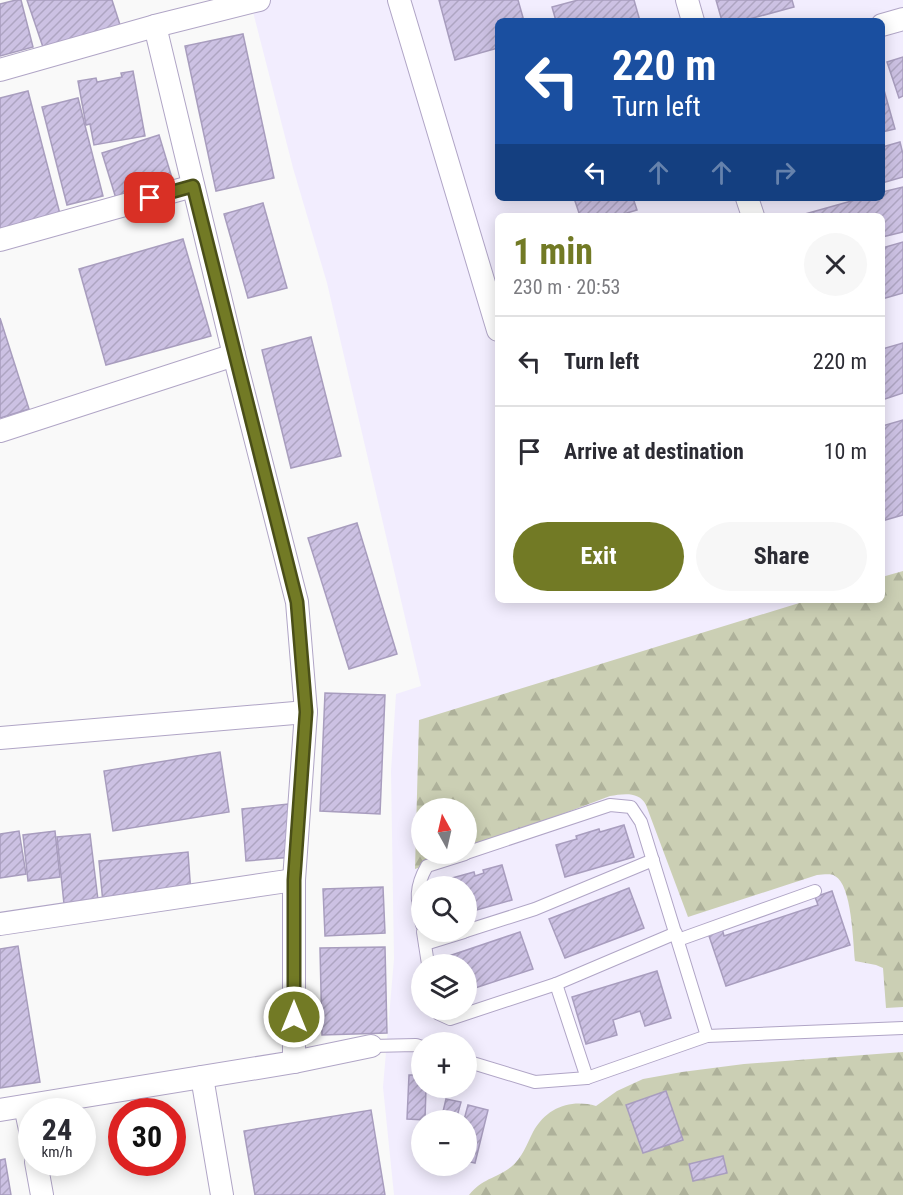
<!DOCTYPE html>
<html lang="en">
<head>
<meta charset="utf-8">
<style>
	body { margin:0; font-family:"Roboto Condensed",sans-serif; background:#f7f7f7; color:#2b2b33; height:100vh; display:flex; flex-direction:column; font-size:22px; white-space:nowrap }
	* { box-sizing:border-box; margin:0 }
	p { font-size:20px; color:#7c7c81 }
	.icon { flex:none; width:33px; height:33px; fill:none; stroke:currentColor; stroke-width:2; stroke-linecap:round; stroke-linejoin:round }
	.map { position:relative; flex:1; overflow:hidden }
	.details { position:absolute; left:495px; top:213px; width:390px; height:390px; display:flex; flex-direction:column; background:#fff; border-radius:9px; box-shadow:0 3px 15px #0003 }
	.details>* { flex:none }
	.hud { position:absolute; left:495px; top:18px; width:390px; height:183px; border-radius:9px; box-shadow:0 3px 15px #0003; background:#1a4fa0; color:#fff; overflow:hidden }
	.needle { width:39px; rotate:352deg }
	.controls { position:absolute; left:411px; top:798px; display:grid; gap:12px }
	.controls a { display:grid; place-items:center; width:66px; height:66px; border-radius:50%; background:#fff; box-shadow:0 3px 15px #0003; font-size:30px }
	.speed { position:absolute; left:18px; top:1098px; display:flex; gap:12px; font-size:30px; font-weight:700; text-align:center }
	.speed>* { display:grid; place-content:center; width:78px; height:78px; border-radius:50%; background:#fff; box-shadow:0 3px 15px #0003; line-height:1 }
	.speed small { font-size:15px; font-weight:400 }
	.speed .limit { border:9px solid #d22; background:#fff; color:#111 }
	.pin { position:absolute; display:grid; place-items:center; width:51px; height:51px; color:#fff; margin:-26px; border-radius:12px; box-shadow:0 3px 9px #0006 }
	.me { position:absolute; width:66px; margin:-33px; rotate:0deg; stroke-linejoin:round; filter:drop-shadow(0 0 4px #0008) }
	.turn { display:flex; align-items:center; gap:21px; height:126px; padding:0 18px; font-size:27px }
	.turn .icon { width:78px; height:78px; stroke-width:2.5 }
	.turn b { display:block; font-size:42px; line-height:51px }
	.lanes { display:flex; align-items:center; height:57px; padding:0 18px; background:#0003; justify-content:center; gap:30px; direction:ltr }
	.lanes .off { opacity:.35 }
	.round { display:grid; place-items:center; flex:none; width:63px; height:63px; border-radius:32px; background:#f7f7f7 }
	.summary { display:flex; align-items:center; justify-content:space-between; height:102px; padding:0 18px }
	h1 { font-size:36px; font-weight:700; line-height:45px; color:#727a25 }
	.primary-button { display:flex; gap:12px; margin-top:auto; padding:12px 18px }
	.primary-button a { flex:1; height:69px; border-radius:36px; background:#727a25; color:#fff; font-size:24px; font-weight:700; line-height:69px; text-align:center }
	.primary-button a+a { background:#f7f7f7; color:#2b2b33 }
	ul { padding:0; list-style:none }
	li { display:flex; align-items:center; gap:18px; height:90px; padding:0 18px; border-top:2px solid #e1e1e2 }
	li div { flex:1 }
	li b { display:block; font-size:22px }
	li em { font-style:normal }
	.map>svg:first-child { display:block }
	.built { fill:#f2edfe; fill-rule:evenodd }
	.forest { fill:url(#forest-firs) }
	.building { fill:url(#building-hatch); stroke:#a89dbe; stroke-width:1.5 }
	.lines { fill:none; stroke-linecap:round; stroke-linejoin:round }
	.lane-casing { stroke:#b0a5c6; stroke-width:14 }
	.street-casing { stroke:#b0a5c6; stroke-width:24 }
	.lane { stroke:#fff; stroke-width:12 }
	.street { stroke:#fff; stroke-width:22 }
	.route-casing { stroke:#4a4f18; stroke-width:15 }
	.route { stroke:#727a25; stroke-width:10 }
</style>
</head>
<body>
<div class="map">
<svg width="903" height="1195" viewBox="0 0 903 1195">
	<defs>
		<pattern id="forest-firs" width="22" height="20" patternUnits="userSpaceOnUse" patternTransform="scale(1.5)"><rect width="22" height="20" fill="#cbcfb4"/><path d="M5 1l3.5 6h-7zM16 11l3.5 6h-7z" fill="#aeb19a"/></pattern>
		<pattern id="building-hatch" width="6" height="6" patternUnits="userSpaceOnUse" patternTransform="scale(1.5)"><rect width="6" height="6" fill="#ccc1e3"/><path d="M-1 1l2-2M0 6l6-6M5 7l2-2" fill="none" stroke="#aea5c2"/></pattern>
	</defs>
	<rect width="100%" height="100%" fill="#f9f9f9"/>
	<!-- built -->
	<path class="built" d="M250,0H903V1195H394L383,1087L394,959L391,771L396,694L421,686L327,283L293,168ZM498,21H882V198H498ZM498,216H882V600H498ZM422,808H466V854H422ZM422,886H466V932H422ZM422,964H466V1010H422ZM422,1042H466V1088H422ZM422,1120H466V1166H422Z"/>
	<!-- forest -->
	<g class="forest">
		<path d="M903,571V1007L886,1008L883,968L876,965L855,961C853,942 852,885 835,876C830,873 823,875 817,875L688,917L646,805C639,791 623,794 610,796L467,850L466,808H422V854H458L415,869L419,720L809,600H882V577Z"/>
		<path d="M903,1052V1195H469C483,1178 495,1179 511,1167C522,1158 527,1144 533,1132C547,1107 571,1099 596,1106L617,1091L643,1079L682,1072L744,1064Z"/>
	</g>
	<!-- building -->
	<g class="building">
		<polygon points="16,0 21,0 33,47 0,56 0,4"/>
		<polygon points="27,0 112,0 121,28 45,53"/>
		<polygon points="439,0 518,0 524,21 498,21 498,48 455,60"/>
		<polygon points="578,0 634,0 640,21 556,21 552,7"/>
		<polygon points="716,0 792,0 794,7 742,21 722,21"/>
		<polygon points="243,34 274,178 216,191 185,46"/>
		<polygon points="903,57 903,96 899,98 887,62"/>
		<polygon points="133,71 145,136 94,145 90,124 86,125 78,81 96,78 97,82 122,77 121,73"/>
		<polygon points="882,83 895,129 882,132"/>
		<polygon points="28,91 60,214 0,230 0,98"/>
		<polygon points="78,98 103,196 67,205 42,107"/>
		<polygon points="159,135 175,188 118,205 102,153"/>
		<polygon points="900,142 903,154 903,177 882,183 882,147"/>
		<polygon points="903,187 903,232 882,237 882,216 806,216 805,214 862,198 882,198 882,192"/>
		<polygon points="574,198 633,198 637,210 617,216 580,216"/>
		<polygon points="263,203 287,288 248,298 224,214"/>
		<polygon points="183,239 211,336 106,365 79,269"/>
		<polygon points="903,242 903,293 882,299 882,248"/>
		<polygon points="0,318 29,409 0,418"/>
		<polygon points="311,337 341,456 291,468 262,350"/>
		<polygon points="903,343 903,393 882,400 882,349"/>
		<polygon points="903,420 903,515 882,521 882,426"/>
		<polygon points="357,523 397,654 349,669 308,538"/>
		<polygon points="325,693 385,695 380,814 320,811"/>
		<polygon points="220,752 229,812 113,831 104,771"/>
		<polygon points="288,804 293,857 246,861 242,809"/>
		<polygon points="624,825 634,857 565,877 556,845 577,839 576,836 599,829 600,832"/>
		<polygon points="19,831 26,874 0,878 0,834"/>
		<polygon points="55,831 60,877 28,881 23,835"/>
		<polygon points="90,834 98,900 64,904 57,837"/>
		<polygon points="188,852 191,894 103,903 99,861"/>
		<polygon points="502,865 512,900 466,913 466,886 446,886 454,885 452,878 474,872 475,876 484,873 483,870"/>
		<polygon points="383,887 385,933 325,936 323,889"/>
		<polygon points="629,888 644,928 565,958 549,919"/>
		<polygon points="832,891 850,945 726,986 708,933 722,928 724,936 818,905 815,897"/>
		<polygon points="520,932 533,969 466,991 466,964 443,964 440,959"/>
		<polygon points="18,946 40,1082 0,1088 0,949"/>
		<polygon points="385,947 387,1033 322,1035 320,948"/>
		<polygon points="657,971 671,1018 645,1026 640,1011 613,1020 617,1035 586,1044 572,997"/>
		<polygon points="409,1075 422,1075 422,1088 426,1088 425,1120 407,1119"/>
		<polygon points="666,1091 683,1140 643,1153 626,1105"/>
		<polygon points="446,1099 461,1102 456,1120 441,1120"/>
		<polygon points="468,1105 488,1110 475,1163 466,1161 466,1120 464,1120"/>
		<polygon points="371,1110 385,1195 255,1195 244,1131"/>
		<polygon points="723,1156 727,1173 693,1181 689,1164"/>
		<polygon points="5,1159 11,1195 0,1195 0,1160"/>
	</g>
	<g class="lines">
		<defs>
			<g id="lane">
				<polyline points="466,853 610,805 631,807 641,822 707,1036"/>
				<path d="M422,925C417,900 414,889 427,866L465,854"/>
				<polyline points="466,931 535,909 653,860"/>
				<polyline points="423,932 428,964"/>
				<polyline points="678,940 815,891"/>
				<polyline points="425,944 464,932"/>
				<polyline points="556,984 676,933"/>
				<polyline points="437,1010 439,1014 450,1019 556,984 587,1078"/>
				<polyline points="371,1046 416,1045 422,1047"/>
				<polyline points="466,1061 535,1082 587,1078 707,1036 903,1028"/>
			</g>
			<g id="street">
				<polyline points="399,0 498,330"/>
				<polyline points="687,0 693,21"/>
				<polyline points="882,25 903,19"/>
				<polyline points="155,26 234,355 297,602 306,712 294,880 294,1062"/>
				<polyline points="0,70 155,26 259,0"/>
				<polyline points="747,198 753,216"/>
				<polyline points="0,240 193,186"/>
				<polyline points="0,431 234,355"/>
				<polyline points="0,738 306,712"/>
				<polyline points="0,924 294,880"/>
				<polyline points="202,1077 222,1195"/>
				<polyline points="25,1106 32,1139"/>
				<polyline points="0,1110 294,1062 371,1046"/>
				<polyline points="36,1162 42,1195"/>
			</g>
		</defs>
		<!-- lane casing -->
		<use href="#lane" class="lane-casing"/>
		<!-- street casing -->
		<use href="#street" class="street-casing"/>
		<!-- lane -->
		<use href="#lane" class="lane"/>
		<!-- street -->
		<use href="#street" class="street"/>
	</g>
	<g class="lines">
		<defs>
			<polyline id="route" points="150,198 193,186 297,602 306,712 294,880 294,1017"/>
		</defs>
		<!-- route casing -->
		<use href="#route" class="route-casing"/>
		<!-- route -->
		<use href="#route" class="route"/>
	</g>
</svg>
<div class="controls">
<a><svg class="needle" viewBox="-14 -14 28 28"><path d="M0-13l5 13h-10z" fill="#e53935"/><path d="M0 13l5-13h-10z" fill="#7c7c81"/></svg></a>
<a><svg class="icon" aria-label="search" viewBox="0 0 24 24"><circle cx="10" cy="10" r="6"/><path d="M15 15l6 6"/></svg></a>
<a><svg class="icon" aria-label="layers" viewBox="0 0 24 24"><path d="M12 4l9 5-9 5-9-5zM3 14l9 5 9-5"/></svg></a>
<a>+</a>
<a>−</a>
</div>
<div class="speed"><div>24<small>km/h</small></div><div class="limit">30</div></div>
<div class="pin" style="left:150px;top:198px;background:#d93025"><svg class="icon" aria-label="arrive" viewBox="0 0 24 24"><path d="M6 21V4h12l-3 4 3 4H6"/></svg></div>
<svg class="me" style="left:294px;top:1017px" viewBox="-20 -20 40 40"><circle r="17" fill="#727a25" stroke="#fff" stroke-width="3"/><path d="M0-11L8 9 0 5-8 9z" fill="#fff"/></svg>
<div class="hud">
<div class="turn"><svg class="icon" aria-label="left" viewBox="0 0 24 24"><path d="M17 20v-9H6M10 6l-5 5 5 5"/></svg><div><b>220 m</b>Turn left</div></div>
<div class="lanes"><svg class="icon" aria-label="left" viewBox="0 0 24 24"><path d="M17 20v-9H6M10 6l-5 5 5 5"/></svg><svg class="icon off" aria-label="ahead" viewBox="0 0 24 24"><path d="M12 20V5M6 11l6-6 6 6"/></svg><svg class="icon off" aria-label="ahead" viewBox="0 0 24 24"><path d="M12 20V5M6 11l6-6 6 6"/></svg><svg class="icon off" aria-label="right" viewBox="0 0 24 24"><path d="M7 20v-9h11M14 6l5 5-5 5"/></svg></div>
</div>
<section class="details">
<div class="summary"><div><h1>1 min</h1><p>230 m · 20:53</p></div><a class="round"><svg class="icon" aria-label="close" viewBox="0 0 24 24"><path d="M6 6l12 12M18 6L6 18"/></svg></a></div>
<ul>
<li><svg class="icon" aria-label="left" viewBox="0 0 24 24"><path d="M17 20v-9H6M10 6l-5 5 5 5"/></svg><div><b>Turn left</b></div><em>220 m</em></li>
<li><svg class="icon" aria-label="arrive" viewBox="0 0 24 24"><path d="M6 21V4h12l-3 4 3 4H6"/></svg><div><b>Arrive at destination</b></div><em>10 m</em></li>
</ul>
<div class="primary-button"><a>Exit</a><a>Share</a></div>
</section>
</div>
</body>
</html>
